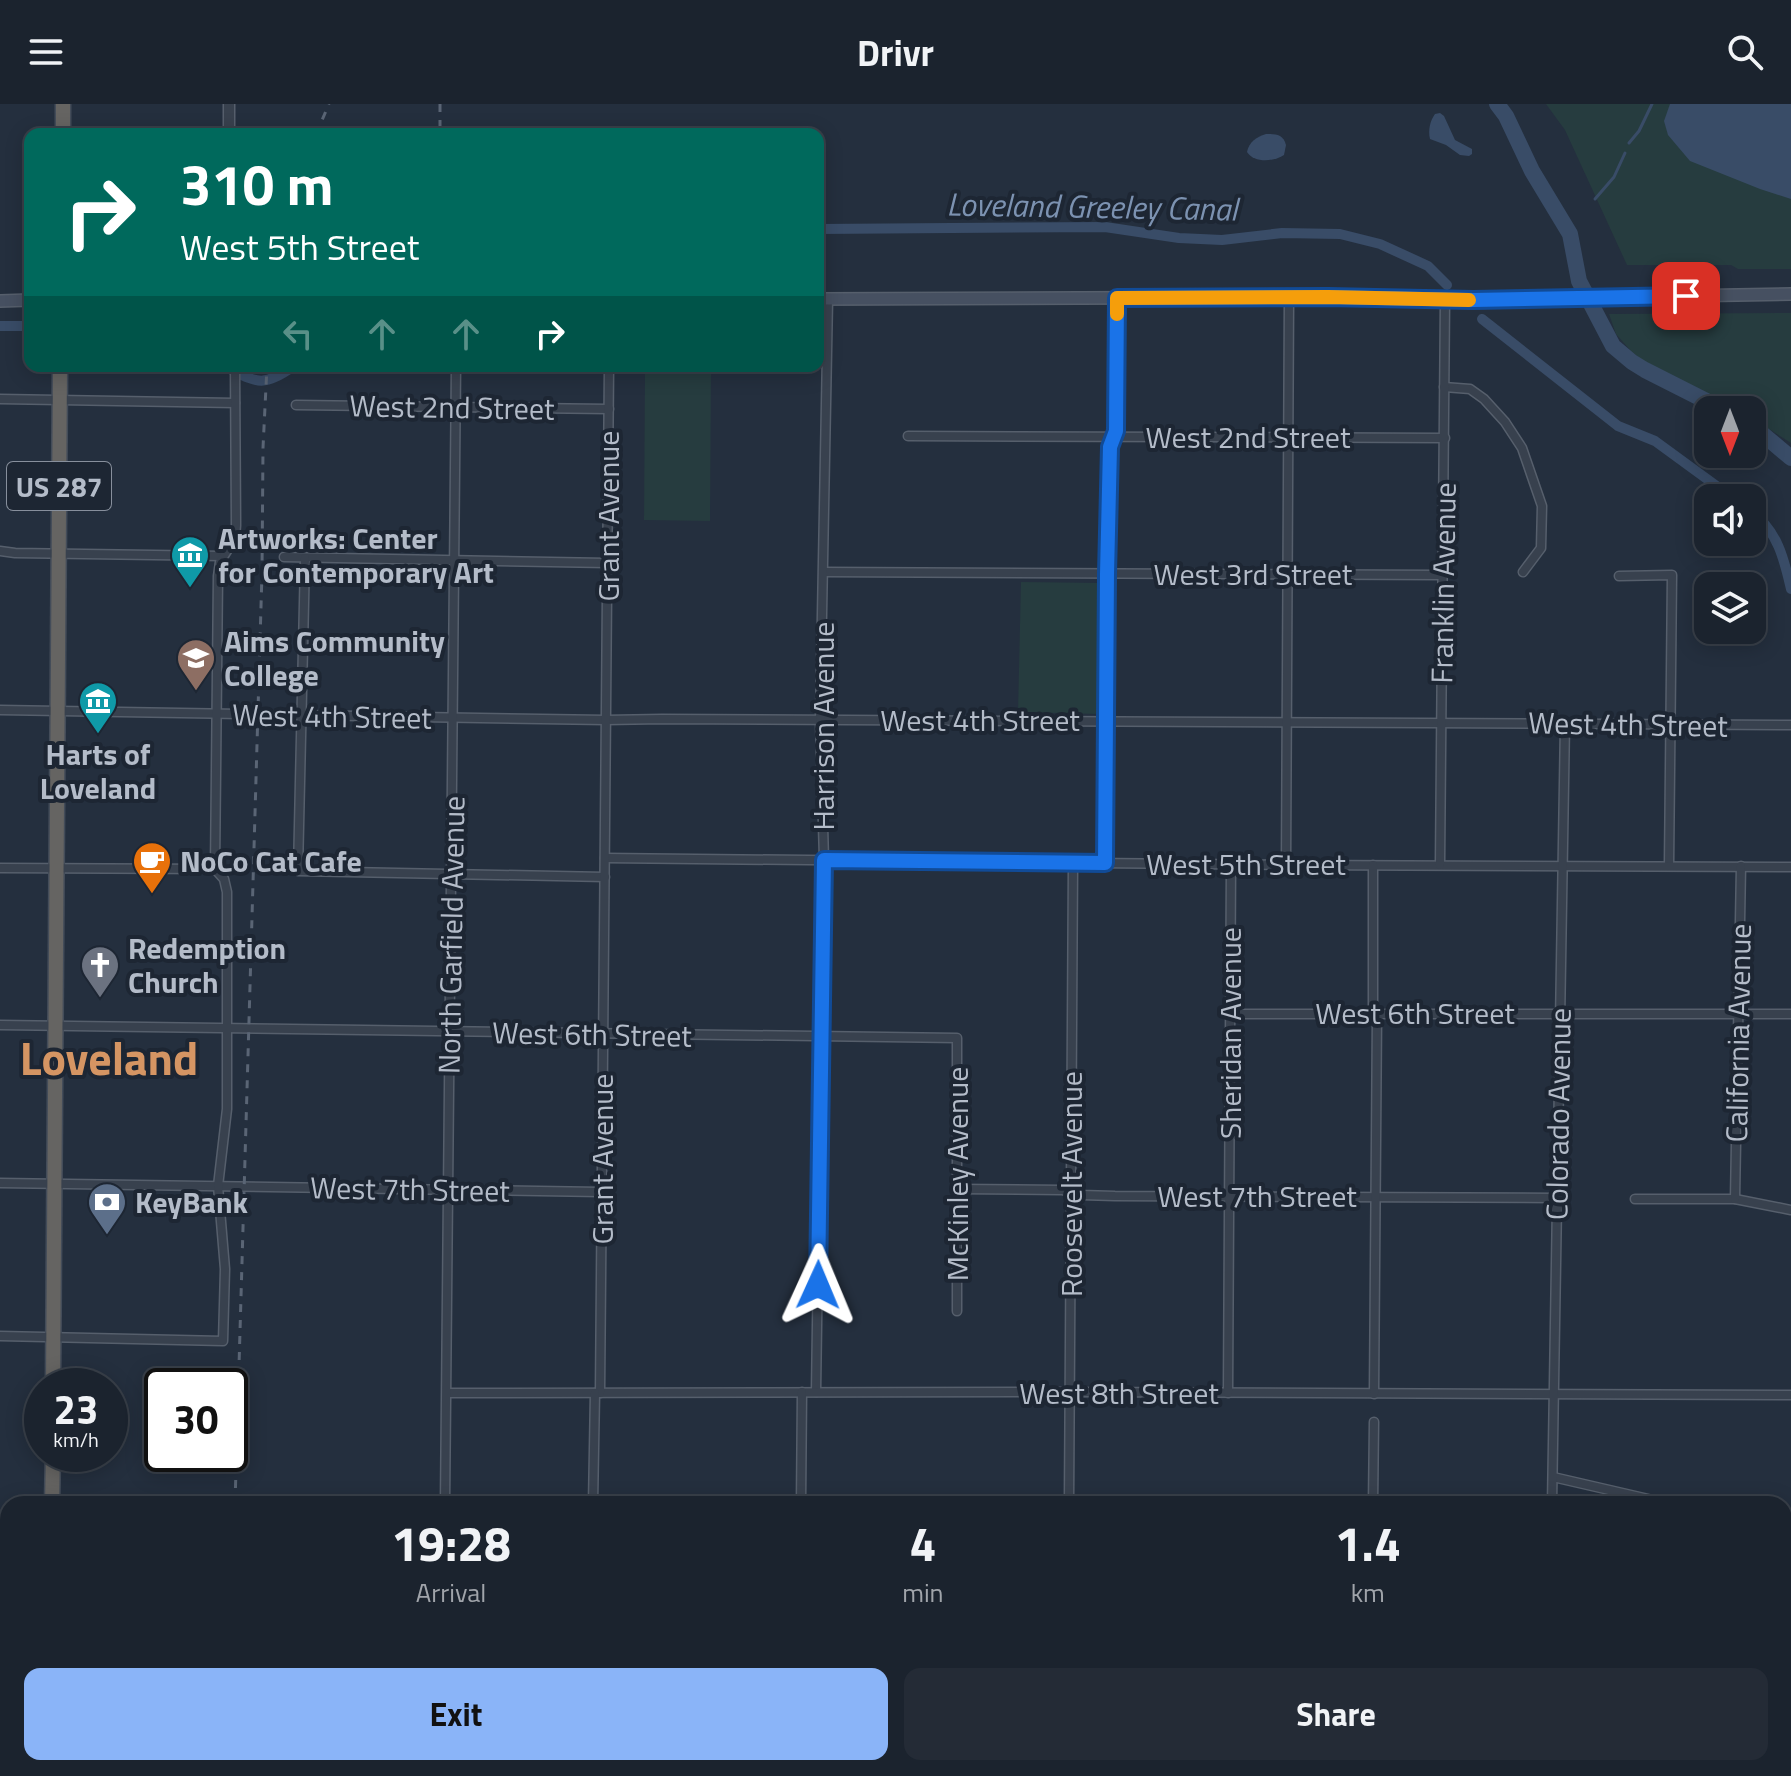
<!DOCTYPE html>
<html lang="en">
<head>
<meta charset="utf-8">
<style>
	body { margin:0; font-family:"Titillium Web",sans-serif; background:#242b36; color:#f1f3f6; height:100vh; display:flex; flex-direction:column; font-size:30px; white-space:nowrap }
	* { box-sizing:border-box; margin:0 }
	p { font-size:26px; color:#a0a4aa }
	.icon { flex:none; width:44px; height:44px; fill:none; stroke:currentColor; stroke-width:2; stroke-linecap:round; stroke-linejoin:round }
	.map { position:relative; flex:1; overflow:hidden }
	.drawer { position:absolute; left:0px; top:1392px; width:1792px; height:280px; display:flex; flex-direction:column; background:#1b232e; border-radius:24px 24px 0 0; box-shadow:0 4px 20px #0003,0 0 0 2px #39404a }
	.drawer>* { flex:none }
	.hud { position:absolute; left:24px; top:24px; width:800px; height:244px; border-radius:16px; box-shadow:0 4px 20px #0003,0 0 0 2px #39404a; background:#00695c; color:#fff; overflow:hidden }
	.needle { width:52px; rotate:180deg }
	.tools { position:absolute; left:1694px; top:292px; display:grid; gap:16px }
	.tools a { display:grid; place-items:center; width:72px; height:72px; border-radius:16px; background:#1b232e; box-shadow:0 4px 20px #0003,0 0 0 2px #39404a; font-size:40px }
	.speed { position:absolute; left:24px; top:1264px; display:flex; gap:16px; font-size:40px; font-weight:700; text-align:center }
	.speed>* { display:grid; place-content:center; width:104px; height:104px; border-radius:50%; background:#1b232e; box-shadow:0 4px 20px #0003,0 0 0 2px #39404a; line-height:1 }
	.speed small { font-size:20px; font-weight:400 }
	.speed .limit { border:4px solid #111; border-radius:12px; background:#fff; color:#111 }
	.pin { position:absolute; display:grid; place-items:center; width:68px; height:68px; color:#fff; margin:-34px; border-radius:16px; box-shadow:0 4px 12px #0006 }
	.me { position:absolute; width:88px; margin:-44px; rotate:1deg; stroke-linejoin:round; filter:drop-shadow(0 0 6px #0008) }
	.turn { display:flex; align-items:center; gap:28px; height:168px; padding:0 24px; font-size:36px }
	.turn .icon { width:104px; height:104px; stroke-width:2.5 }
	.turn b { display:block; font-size:56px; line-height:68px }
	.lanes { display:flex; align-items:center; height:76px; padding:0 24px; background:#0003; justify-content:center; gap:40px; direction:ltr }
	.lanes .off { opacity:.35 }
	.eta { display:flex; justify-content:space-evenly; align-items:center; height:136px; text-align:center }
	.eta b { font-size:48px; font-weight:700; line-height:56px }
	.action { display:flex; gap:16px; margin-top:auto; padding:16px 24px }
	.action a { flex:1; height:92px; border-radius:16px; background:#8ab4f8; color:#111; font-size:32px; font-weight:700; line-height:92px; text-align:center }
	.action a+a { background:#242b36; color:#f1f3f6 }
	header { display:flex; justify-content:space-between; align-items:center; height:104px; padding:0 24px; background:#1b232e; font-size:36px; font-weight:700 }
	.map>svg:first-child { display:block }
	.green { fill:#263c3f }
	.water { fill:#394c67 }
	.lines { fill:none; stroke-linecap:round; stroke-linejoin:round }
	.stream { stroke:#394c67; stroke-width:3 }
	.canal { stroke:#394c67; stroke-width:10 }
	.river { stroke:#394c67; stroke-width:16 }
	.minor-casing { stroke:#565f6c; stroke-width:11 }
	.tertiary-casing { stroke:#565f6c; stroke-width:13 }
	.secondary-casing { stroke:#565f6c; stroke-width:14 }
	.trunk-casing { stroke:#434c59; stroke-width:17 }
	.minor { stroke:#38414e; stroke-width:8 }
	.tertiary { stroke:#38414e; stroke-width:10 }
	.secondary { stroke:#465061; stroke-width:11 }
	.trunk { stroke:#656462; stroke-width:14 }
	.rail { stroke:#5a6575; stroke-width:3; stroke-dasharray:8 8; stroke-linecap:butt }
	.route-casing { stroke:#114b97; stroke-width:20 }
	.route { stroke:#1a73e8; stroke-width:14 }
	.slow { stroke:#f59e0b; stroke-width:14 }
	.labels { text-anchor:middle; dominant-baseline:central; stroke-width:8; stroke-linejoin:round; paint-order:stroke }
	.shield { fill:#1d2633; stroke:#878f9c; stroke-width:2 }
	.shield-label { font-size:28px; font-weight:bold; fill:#b4bcc9 }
	.street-label { font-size:30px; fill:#b4bcc9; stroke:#1d2633 }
	.poi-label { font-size:30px; font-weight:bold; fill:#b4bcc9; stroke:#1d2633; text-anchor:start }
	.water-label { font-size:32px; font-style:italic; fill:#7c92b1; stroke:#1d2633 }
	.town-label { font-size:46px; font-weight:bold; fill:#d59563; stroke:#1d2633 }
</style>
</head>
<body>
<header><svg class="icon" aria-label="menu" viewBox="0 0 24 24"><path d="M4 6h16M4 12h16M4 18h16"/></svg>Drivr<svg class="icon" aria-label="search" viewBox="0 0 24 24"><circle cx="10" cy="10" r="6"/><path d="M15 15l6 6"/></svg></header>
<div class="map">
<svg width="1791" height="1672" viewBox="0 0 1791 1672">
	<rect width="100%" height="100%" fill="#242f3e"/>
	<!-- green -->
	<g class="green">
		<polygon points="1546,0 1791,0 1791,165 1738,165 1731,161 1627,161 1565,26"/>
		<polygon points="1791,209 1791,339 1769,325 1756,323 1752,319 1752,306 1729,306 1652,265 1631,247 1616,230 1609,210"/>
		<polygon points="645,268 711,268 710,417 644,416"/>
		<polygon points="1021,478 1100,479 1098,610 1018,608"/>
	</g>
	<!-- water -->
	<g class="water">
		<polygon points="1670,0 1791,0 1791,95 1760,85 1690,57 1668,31 1664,17"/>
		<path d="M1440,9L1444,12L1455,36L1472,45V50L1469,52L1460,51L1446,41L1430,35C1428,26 1430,17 1435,10Z"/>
		<path d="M1266,30C1276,30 1283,30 1286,41L1284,51C1273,58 1254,59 1247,48C1249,38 1256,33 1266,30Z"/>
	</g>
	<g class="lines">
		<!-- stream -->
		<g class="stream">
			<polyline points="1629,39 1639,27 1652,0"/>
			<polyline points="1595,95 1614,73 1625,49"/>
		</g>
		<!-- canal -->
		<g class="canal">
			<polyline points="818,125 1105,123 1179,134 1222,136 1282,129 1340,130 1380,140 1428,162 1447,181"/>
			<polyline points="1482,215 1618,322 1655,337 1733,394"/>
			<polyline points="0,222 30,222"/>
			<path d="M224,262C258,279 261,284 294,262"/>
			<path d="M1752,408C1778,428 1784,455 1791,485"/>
		</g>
		<!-- river -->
		<g class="river">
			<polyline points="1497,0 1506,12 1532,67 1570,130 1579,177 1613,242 1632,258 1645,266 1724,306"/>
			<polyline points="1752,321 1791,354"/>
		</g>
		<defs>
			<g id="minor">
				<polyline points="1444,283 1470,285 1484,295 1505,318 1522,344 1542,402 1541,444 1523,468"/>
				<polyline points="0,295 235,299"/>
				<polyline points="296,301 609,305"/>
				<polyline points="908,332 1445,334"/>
				<polyline points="0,447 15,449 223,452"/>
				<polyline points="284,453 607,459"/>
				<polyline points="305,454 298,767 605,773"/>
				<polyline points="824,468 1442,471"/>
				<polyline points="1619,472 1672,471 1669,762"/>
				<polyline points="0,606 606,616 662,615 1791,621"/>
				<polyline points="605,754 1286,761 1791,763"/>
				<polyline points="1105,759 1107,470 1110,343 1116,327 1117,194"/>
				<polyline points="1286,761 1289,193"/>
				<polyline points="1373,761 1373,910"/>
				<polyline points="1440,761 1445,196"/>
				<polyline points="0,764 215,765"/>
				<polyline points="1230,910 1791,910"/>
				<polyline points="0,921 957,934 957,1207"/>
				<polyline points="0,1079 601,1088"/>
				<polyline points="957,1085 1062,1086 1081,1091 1115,1092 1557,1094"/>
				<polyline points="1635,1095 1735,1095 1791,1106"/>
				<polyline points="1735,1095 1741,762"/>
				<polyline points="0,1232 223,1237 225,1165 218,1082 227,1005 227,788 224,775 215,765 218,472 220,458 235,434 236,421 235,262"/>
				<polyline points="816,1288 824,756 820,615 828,195"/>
				<polyline points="447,1289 1069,1288 1791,1291"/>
				<polyline points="600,1289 609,262"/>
				<polyline points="1228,1289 1231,760"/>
				<polyline points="1374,1290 1377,910"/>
				<polyline points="1553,1373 1670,1400"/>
				<polyline points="445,1400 456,262"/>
				<polyline points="593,1400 595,1289"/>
				<polyline points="801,1400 802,1288"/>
				<polyline points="1069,1400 1073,759"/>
				<polyline points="1373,1400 1374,1318"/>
				<polyline points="1552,1400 1565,619"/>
				<polyline points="1784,1428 1791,1429"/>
				<polyline points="0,1464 8,1464"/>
				<polyline points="1784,1613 1791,1613"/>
				<polyline points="0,1645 8,1645"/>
				<polyline points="186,1664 186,1672"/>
				<polyline points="1372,1664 1372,1672"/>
				<polyline points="442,1672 442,1664"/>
				<polyline points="590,1672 590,1664"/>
				<polyline points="797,1672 797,1664"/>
				<polyline points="1060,1672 1061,1664"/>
				<polyline points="1549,1672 1549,1664"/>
				<polyline points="1762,1672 1762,1664"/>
			</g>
			<polyline id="tertiary" points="229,30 229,0"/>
			<g id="secondary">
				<polyline points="818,195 1328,193 1445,196 1791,190"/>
				<polyline points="0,197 30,196"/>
			</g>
			<g id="trunk">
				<polyline points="63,30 63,0"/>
				<polyline points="53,1282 60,262"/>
				<polyline points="52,1400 53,1350"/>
				<polyline points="50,1664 50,1672"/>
			</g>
		</defs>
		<!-- minor casing -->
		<use href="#minor" class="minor-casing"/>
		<!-- tertiary casing -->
		<use href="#tertiary" class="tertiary-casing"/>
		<!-- secondary casing -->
		<use href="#secondary" class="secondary-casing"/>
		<!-- trunk casing -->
		<use href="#trunk" class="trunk-casing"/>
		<!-- minor -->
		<use href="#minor" class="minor"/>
		<!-- tertiary -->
		<use href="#tertiary" class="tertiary"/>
		<!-- secondary -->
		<use href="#secondary" class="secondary"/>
		<!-- trunk -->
		<use href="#trunk" class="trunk"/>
		<!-- rail -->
		<g class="rail">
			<polyline points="440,0 440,23"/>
			<polyline points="316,30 329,0"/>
			<polyline points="235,1400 262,468 263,344 267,262"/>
			<polyline points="128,1672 144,1664"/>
			<polyline points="230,1672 230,1664"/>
		</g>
	</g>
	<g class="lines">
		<defs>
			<polyline id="route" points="818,1181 824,756 1105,759 1107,470 1110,343 1116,327 1117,194 1328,193 1473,196 1686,192"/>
		</defs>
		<!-- route casing -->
		<use href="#route" class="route-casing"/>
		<!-- route -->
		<use href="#route" class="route"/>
		<!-- slow -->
		<polyline class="slow" points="1117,210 1117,194 1328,193 1469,196"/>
	</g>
	<!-- icons -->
	<defs>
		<symbol id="museum-pin" viewBox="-11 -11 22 30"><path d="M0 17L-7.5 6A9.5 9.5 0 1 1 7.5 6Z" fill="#0f9aa8" stroke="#1d2633"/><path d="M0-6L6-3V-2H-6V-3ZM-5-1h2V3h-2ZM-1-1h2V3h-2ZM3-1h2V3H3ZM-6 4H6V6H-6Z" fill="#fff"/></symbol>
		<symbol id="university-pin" viewBox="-11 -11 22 30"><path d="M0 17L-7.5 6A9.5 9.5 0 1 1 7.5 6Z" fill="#8d6e63" stroke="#1d2633"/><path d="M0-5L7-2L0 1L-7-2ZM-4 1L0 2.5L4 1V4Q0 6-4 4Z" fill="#fff"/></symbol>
		<symbol id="cafe-pin" viewBox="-11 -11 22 30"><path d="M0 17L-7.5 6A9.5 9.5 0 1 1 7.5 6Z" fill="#e8710a" stroke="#1d2633"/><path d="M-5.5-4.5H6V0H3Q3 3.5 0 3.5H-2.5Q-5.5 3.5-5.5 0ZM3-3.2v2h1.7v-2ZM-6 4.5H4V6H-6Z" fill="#fff"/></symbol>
		<symbol id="church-pin" viewBox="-11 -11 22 30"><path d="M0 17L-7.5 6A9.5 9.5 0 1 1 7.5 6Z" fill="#6b7280" stroke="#1d2633"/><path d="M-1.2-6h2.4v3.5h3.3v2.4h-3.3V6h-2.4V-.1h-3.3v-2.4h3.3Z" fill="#fff"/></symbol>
		<symbol id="bank-pin" viewBox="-11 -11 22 30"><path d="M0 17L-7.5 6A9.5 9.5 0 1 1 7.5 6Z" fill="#5c6f8a" stroke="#1d2633"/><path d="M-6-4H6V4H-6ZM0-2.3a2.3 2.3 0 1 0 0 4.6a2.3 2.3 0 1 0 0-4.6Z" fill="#fff"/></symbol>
	</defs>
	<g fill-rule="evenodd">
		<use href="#museum-pin" x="168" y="429" width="44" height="60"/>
		<use href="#university-pin" x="174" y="532" width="44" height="60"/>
		<use href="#museum-pin" x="76" y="575" width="44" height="60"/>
		<use href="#cafe-pin" x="130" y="735" width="44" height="60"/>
		<use href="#church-pin" x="78" y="839" width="44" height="60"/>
		<use href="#bank-pin" x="85" y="1076" width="44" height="60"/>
	</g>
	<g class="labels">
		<!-- shield labels -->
		<rect class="shield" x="7" y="358" width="104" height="48" rx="6"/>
		<g class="shield-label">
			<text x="59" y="382">US 287</text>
		</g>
		<!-- street labels -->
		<g class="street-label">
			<text transform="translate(452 303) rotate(1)">West 2nd Street</text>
			<text x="1248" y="333">West 2nd Street</text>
			<text transform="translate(608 412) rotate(-90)">Grant Avenue</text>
			<text x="1253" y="470">West 3rd Street</text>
			<text transform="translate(1443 479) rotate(-89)">Franklin Avenue</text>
			<text transform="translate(332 612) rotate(1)">West 4th Street</text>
			<text x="980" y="616">West 4th Street</text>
			<text transform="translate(1628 620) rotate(1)">West 4th Street</text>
			<text transform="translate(823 622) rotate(-90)">Harrison Avenue</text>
			<text x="1246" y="760">West 5th Street</text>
			<text transform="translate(451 831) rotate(-89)">North Garfield Avenue</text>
			<text x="1415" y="909">West 6th Street</text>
			<text transform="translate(1230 929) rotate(-90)">Sheridan Avenue</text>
			<text transform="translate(1738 929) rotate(-89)">California Avenue</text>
			<text transform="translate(592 930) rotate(1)">West 6th Street</text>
			<text transform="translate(1558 1010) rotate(-89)">Colorado Avenue</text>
			<text transform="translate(602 1055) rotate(-90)">Grant Avenue</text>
			<text transform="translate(957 1070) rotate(-90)">McKinley Avenue</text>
			<text transform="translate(1071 1080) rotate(-90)">Roosevelt Avenue</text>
			<text transform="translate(410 1085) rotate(1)">West 7th Street</text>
			<text x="1257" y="1092">West 7th Street</text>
			<text x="1119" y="1289">West 8th Street</text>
		</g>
		<!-- poi labels -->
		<g class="poi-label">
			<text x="218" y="434">Artworks: Center<tspan x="218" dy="34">for Contemporary Art</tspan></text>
			<text x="224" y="537">Aims Community<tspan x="224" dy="34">College</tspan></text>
			<text x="98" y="650" text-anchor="middle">Harts of<tspan x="98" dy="34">Loveland</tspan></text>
			<text x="180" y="757">NoCo Cat Cafe</text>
			<text x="128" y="844">Redemption<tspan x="128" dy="34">Church</tspan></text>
			<text x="135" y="1098">KeyBank</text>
		</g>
		<!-- water labels -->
		<g class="water-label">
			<text transform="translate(1092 102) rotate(1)">Loveland Greeley Canal</text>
		</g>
		<!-- town labels -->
		<g class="town-label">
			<text x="109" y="954">Loveland</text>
		</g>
	</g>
</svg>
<div class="tools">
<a><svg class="needle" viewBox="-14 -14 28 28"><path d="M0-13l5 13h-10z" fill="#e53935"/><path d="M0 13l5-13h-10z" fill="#a0a4aa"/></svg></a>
<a><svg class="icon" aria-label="sound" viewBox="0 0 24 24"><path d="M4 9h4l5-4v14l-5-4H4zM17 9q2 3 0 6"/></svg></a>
<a><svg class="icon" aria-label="layers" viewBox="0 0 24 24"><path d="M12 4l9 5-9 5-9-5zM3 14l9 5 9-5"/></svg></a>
</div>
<div class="speed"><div>23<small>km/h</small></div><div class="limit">30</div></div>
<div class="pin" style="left:1686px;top:192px;background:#d93025"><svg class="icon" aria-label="arrive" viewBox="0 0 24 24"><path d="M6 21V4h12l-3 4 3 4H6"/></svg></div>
<svg class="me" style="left:818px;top:1181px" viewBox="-20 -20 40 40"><path d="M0-17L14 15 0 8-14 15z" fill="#1a73e8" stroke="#fff" stroke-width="4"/></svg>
<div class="hud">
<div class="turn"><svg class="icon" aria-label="right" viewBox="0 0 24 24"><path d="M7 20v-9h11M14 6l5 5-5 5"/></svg><div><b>310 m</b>West 5th Street</div></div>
<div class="lanes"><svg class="icon off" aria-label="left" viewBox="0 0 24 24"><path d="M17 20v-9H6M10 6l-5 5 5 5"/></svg><svg class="icon off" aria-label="ahead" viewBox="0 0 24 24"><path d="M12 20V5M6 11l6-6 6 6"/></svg><svg class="icon off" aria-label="ahead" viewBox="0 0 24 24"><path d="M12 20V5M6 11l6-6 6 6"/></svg><svg class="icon" aria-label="right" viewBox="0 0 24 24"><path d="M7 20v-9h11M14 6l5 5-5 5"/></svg></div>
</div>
<section class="drawer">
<div class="eta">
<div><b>19:28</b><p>Arrival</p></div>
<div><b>4</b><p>min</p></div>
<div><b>1.4</b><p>km</p></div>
</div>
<div class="action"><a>Exit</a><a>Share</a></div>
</section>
</div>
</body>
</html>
